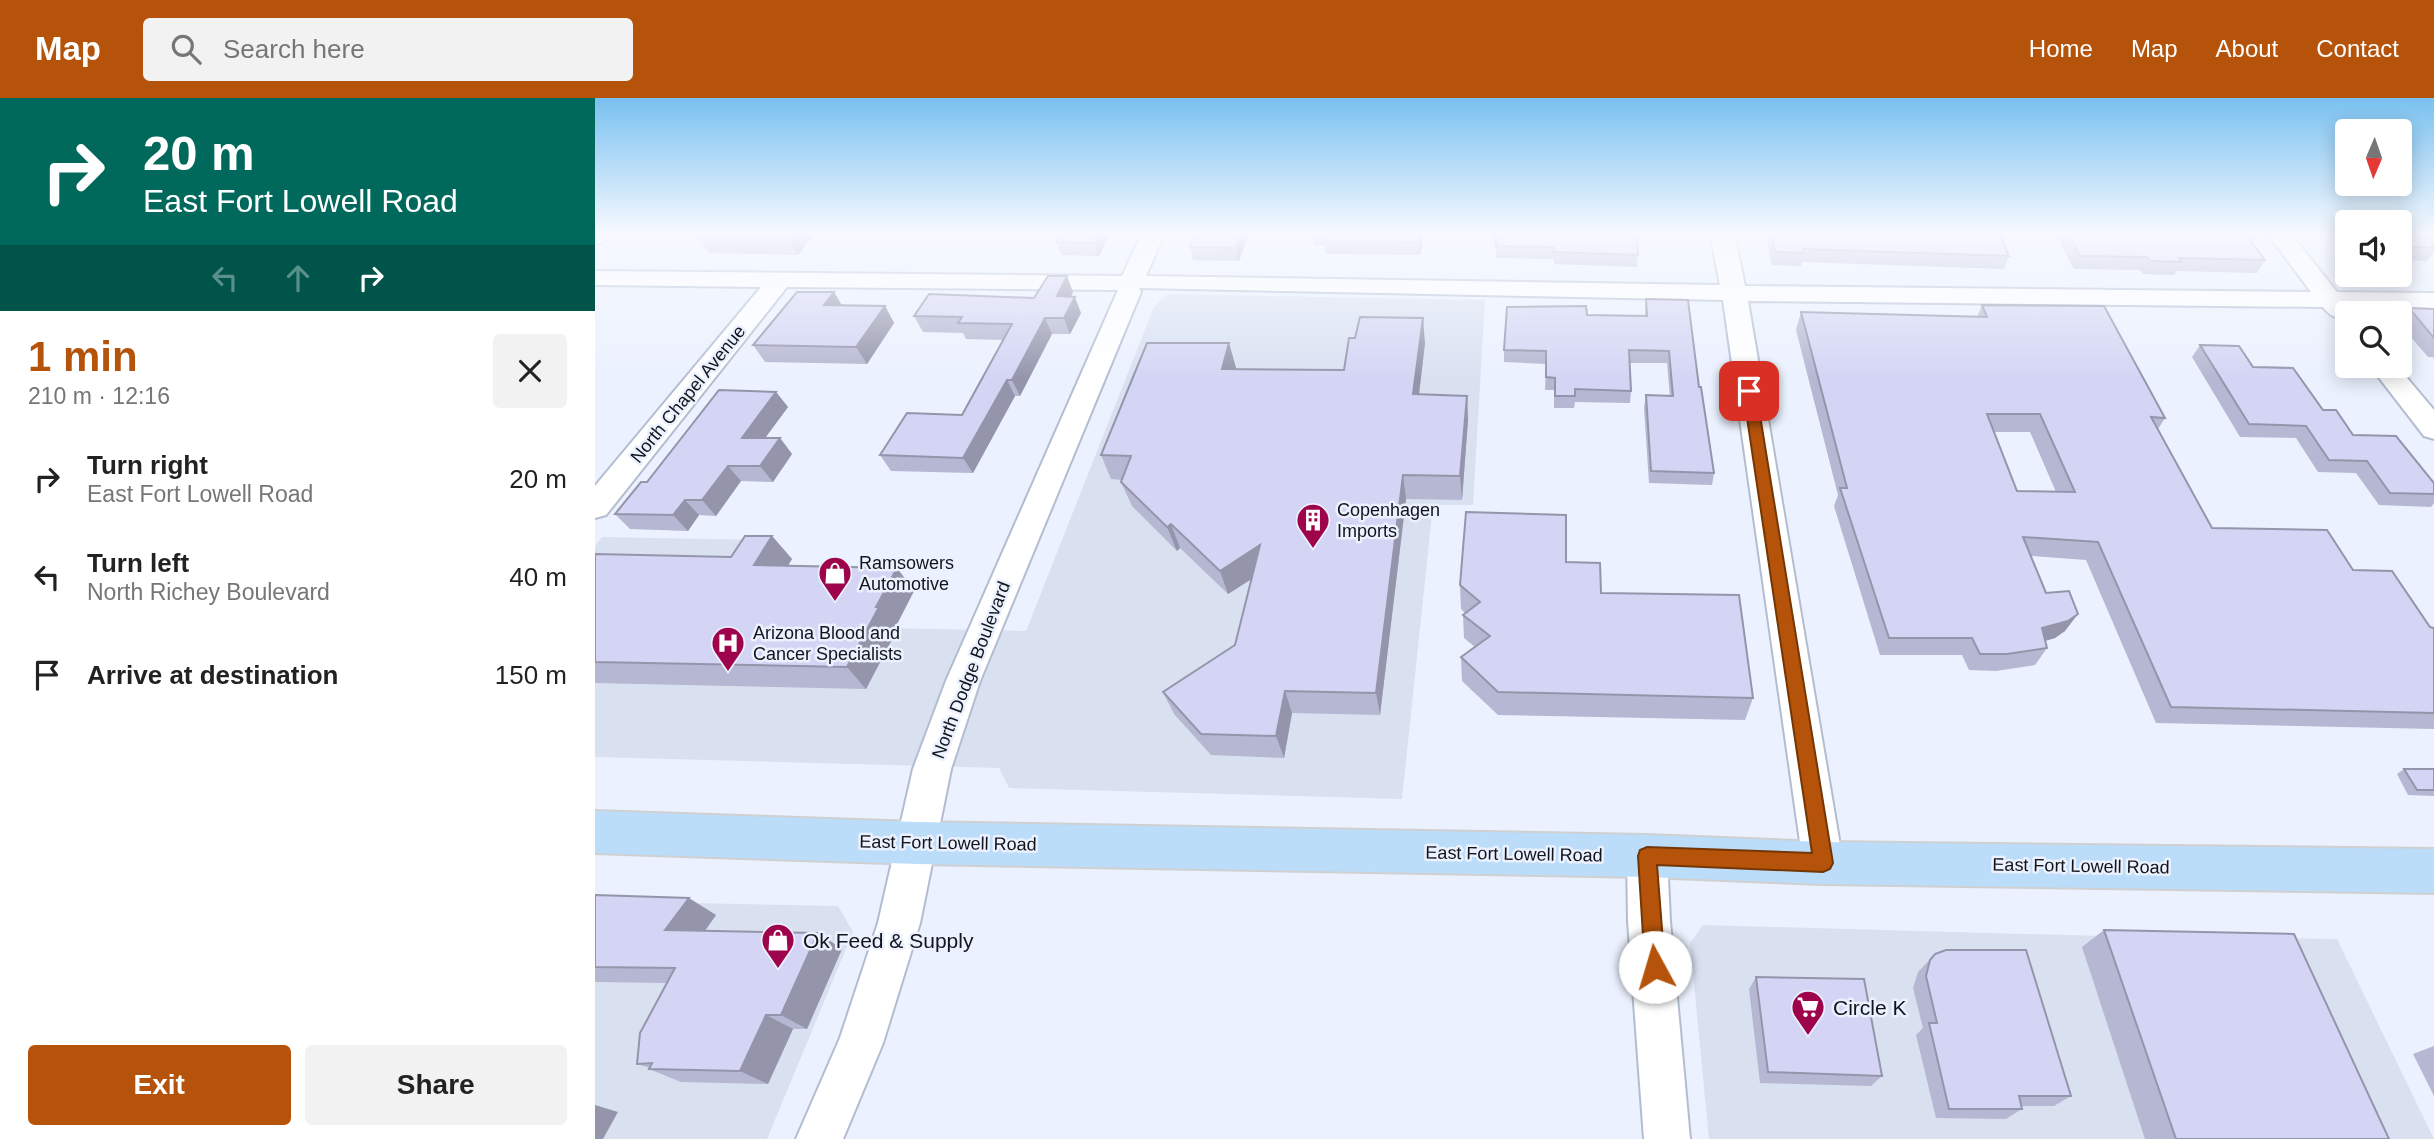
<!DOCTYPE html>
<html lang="en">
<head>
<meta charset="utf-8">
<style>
	body { margin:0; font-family:Arial,sans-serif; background:#f2f2f2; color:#222; height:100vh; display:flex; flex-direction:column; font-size:26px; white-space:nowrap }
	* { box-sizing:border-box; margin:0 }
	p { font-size:23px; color:#767676 }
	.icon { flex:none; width:38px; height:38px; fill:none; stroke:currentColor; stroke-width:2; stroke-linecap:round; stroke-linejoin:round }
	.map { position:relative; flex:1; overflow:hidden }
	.sheet { display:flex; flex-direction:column; background:#fff; width:595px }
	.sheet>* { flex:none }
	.hud { background:#00695c; color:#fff; overflow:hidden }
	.needle { width:46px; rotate:182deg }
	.tools { position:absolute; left:1740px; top:21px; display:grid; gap:14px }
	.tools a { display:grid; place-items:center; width:77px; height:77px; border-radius:7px; background:#fff; box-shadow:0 4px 18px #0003; font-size:35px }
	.pin { position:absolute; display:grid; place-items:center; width:60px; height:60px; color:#fff; margin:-30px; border-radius:14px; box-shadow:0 4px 10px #0006 }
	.me { position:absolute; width:77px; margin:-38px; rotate:354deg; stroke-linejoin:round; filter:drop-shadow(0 0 5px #0008) }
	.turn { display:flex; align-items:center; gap:24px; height:147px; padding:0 28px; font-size:32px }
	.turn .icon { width:91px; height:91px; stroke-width:2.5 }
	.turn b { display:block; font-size:49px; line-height:60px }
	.lanes { display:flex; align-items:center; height:66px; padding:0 28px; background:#0003; justify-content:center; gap:35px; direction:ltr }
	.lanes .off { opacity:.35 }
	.round { display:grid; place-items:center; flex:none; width:74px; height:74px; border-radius:7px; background:#f2f2f2 }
	.overview { display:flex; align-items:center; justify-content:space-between; height:119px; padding:0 28px }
	h1 { font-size:42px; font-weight:800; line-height:52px; color:#b45309 }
	.button { display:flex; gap:14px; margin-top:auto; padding:14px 28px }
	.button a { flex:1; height:80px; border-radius:7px; background:#b45309; color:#fff; font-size:28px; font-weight:800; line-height:80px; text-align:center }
	.button a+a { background:#f2f2f2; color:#222 }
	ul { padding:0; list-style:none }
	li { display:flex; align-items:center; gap:21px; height:98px; padding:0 28px }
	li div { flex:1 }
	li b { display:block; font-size:26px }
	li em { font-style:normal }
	header { display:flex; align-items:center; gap:42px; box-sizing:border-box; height:98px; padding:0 35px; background:#b45309; color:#fff }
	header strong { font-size:33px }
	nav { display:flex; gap:38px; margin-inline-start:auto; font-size:24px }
	.search { width:490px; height:63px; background:#f2f2f2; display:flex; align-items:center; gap:18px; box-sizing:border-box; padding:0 24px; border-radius:7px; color:#767676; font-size:26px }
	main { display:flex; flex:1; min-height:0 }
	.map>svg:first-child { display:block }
	.built { fill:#d9e1f1 }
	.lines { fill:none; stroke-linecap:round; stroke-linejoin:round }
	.minor-casing { stroke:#b3bdd1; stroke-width:4 }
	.major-casing { stroke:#cfd0d1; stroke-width:4 }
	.minor { fill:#fff; fill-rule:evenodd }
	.major { fill:#bcddf9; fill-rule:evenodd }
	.wall { fill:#b6b7d2; fill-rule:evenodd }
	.shaded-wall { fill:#9495ab }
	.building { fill:#d4d5f4; stroke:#9495ab; stroke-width:2; fill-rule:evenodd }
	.route { fill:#b45309; stroke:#753606; stroke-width:2 }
	.labels { text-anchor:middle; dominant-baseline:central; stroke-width:5; stroke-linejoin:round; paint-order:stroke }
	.street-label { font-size:18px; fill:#11141b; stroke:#ebf1fe }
	.poi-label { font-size:18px; fill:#11141b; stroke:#ebf1fe; text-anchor:start }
	.near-poi-label { font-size:21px; fill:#11141b; stroke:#ebf1fe; text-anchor:start }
</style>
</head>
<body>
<header>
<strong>Map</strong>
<div class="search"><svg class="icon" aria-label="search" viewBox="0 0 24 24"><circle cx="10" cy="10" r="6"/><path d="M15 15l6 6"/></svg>Search here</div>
<nav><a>Home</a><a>Map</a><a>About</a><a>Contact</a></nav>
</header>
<main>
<section class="sheet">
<div class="hud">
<div class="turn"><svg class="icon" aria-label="right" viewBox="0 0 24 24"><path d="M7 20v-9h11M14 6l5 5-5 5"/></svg><div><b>20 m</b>East Fort Lowell Road</div></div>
<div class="lanes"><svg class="icon off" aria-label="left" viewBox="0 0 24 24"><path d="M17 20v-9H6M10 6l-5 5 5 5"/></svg><svg class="icon off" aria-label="ahead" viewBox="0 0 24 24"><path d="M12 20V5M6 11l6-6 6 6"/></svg><svg class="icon" aria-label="right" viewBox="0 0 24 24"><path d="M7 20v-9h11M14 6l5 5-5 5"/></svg></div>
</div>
<div class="overview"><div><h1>1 min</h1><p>210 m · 12:16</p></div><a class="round"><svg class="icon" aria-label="close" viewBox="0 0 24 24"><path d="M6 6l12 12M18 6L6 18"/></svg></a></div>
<ul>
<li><svg class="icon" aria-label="right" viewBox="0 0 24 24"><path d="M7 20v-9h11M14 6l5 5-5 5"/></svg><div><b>Turn right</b><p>East Fort Lowell Road</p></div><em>20 m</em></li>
<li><svg class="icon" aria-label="left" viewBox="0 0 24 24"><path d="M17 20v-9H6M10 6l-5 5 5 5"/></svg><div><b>Turn left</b><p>North Richey Boulevard</p></div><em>40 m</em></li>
<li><svg class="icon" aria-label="arrive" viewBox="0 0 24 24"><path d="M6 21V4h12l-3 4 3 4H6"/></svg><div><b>Arrive at destination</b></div><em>150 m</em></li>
</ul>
<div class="button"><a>Exit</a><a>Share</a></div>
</section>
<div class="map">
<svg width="1839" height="1041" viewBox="0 0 1839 1041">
	<rect width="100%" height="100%" fill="#ebf1fe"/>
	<!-- built -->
	<g class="built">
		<polygon points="572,196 890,202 878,407 838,407 807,701 414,690 404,670 0,659 0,448 7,439 167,442 115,526 431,533 559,209"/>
		<polygon points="0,803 243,808 258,834 172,1041 0,1041"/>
		<polygon points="1108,827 1579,840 1660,1041 1114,1041 1095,845"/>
		<polygon points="1582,839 1742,841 1839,1041 1663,1041"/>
	</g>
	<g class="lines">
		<defs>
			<g id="minor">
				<polygon points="0,135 14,135 8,144 0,146"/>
				<path d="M547,135H570L551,178L1125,187L1115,135H1139L1150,188L1716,194L1672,135H1695L1742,194L1839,195V211L1754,210L1755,215C1745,221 1738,222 1728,209L1153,203L1248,765L1242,778L1228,784L1214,778L1208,765L1128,202L544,190L546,194L385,583L356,671L325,825L288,945L248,1041H201L245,940L283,825L318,671L351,583L523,192L192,189L11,417L0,420V388L166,189L0,187V173L527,178Z"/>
				<polygon points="1775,268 1802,268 1839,312 1839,341 1829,338"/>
				<polygon points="1052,740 1066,745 1072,758 1075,823 1095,1041 1049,1041 1033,823 1032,758 1038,745"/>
			</g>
			<polygon id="major" points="0,713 323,724 1052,737 1228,744 1839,751 1839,795 1228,786 1052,779 323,766 0,755"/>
		</defs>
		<!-- minor casing -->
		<use href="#minor" class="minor-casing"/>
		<!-- major casing -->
		<use href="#major" class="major-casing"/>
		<!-- minor -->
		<use href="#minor" class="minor"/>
		<!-- major -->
		<use href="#major" class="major"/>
	</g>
	<!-- wall -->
	<g class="wall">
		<polygon points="101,135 220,135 203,157 114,155"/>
		<polygon points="515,135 504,158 466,157 461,144"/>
		<polygon points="600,135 654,135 644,163 598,162 595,149"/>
		<polygon points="717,135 829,135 825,157 731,156 730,148 719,147"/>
		<polygon points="899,135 1025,137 1043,157 1042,169 959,166 959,161 901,160 901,149 899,149"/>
		<polygon points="1170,135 1404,135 1414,158 1409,171 1207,164 1206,168 1177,167"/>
		<polygon points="1460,135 1650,135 1670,162 1662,175 1582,173 1579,177 1548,176 1545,172 1479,171"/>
		<polygon points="1804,135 1839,146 1839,153 1832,163 1804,162"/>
		<polygon points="478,194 476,199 486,215 475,236 457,236 425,298 420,298 378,375 296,373 285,357 367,317 409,242 371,241 368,235 328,234 319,218"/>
		<polygon points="1051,201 1104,289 1119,375 1117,387 1054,385 1049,310 1051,297 1075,298 1072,265 1034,265 1036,293 1035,305 980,304 979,310 959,310 959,292 950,292 951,266 909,264 909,252 992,217 1050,218"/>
		<path d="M1387,207L1570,320L1563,331L1617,430L1758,472L1835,529L1839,530V631L1561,625L1491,462L1436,458L1451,495L1470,533L1460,540L1450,543L1452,550L1440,567L1401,573L1374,572L1367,557H1285L1239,408L1243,397L1201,232L1206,214L1382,219ZM1399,334H1435L1461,394L1422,393Z"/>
		<polygon points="247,208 290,208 299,225 272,266 170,264 158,247"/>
		<polygon points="1814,210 1839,211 1839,261 1838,259 1833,259 1804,225 1804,221"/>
		<polygon points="634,245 641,271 749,272 830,245 824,297 872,298 873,322 867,402 811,401 785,617 697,615 689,660 616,657 579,616 568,594 640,547 657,481 633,496 585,450 582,453 537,408 526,384 527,382 516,381 506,357"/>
		<polygon points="1605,247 1658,269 1728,312 1758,337 1839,385 1839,405 1836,409 1784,407 1761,375 1723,374 1701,340 1645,339 1597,259"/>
		<polygon points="181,294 193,309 170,340 185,340 197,356 178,384 146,383 121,418 104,417 93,433 35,431 20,416 52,384"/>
		<polygon points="177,438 197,461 193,467 302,470 319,493 300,530 302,532 271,591 0,585 0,456 136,459"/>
		<polygon points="971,464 1006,495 1158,600 1150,622 903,617 867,583 866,559 880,549 869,540 868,517 870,515 866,511 865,487"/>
		<polygon points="1809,671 1839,671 1839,698 1813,697 1802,676"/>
		<polygon points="0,797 121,817 110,833 223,835 247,851 212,931 198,931 173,986 86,984 54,971 55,970 42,966 72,885 0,884"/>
		<polygon points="1509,832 1794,1041 1550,1041 1487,849"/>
		<polygon points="1340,856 1476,998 1459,1008 1426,1008 1427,1011 1411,1021 1341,1020 1321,937 1328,930 1318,890 1323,874"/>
		<polygon points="1161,879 1287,978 1276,988 1165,985 1154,891"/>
		<polygon points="1839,948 1839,998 1818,956"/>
	</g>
	<!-- shaded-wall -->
	<g class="shaded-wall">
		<polygon points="190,135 220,135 203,157"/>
		<polygon points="504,135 515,135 504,158 499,145"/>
		<polygon points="646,135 654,135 644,163 641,150"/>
		<polygon points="825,135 829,135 825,157 824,144"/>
		<polygon points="472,178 478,194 469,214 462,198"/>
		<polygon points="239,194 249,211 229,207"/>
		<polygon points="480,199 486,215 475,236 469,220"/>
		<polygon points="290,208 299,225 272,266 261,249"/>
		<polygon points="450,220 457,236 425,298 417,282"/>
		<polygon points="828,220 830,245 821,321 818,296"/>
		<polygon points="634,245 641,270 634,295 627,271"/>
		<polygon points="412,282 420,298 378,375 368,360"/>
		<polygon points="181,294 193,309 159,355 147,340"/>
		<polygon points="872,298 873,322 867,402 865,378"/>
		<polygon points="185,340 197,356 178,384 165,368"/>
		<polygon points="133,368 146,383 121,418 107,402"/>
		<polygon points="808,377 811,401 785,617 781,595"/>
		<polygon points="90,402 104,417 93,433 78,417"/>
		<polygon points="576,426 585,450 582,453 572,429"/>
		<polygon points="177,438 197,461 180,490 159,467"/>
		<polygon points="665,447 672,471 633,496 625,473"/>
		<polygon points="302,470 319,493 300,530 302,532 271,591 252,569"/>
		<polygon points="1483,516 1470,533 1460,540 1435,547 1447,530"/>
		<polygon points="690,593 697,615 689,660 681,638"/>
		<polygon points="94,800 121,817 99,848 70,832"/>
		<polygon points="223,835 247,851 212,931 186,917"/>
		<polygon points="171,917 198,931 173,986 145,973"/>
		<polygon points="0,1007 23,1014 8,1041 0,1041"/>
	</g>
	<!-- building -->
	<g class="building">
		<polygon points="466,135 504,135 499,145 461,144"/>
		<polygon points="600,135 646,135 641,150 595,149"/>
		<polygon points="731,135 825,135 824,144 729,143"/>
		<polygon points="899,135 1024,135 1025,137 1042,137 1043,157 959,154 959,149 901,148 901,138 899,138"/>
		<polygon points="1176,135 1404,135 1414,158 1208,151 1209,155 1180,154"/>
		<polygon points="1473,135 1650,135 1670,162 1584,160 1587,164 1555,163 1552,159 1485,158"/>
		<polygon points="1804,135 1829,135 1839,146 1839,149 1808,149 1804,145"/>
		<polygon points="453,178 472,178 462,198 480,199 469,220 450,220 417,282 412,282 368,360 285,357 312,315 367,317 417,226 363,225 367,219 319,218 334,196 439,200"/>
		<polygon points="202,194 239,194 229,207 290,208 261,249 158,247"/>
		<polygon points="1051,201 1093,202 1104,289 1106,289 1119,375 1056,373 1051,297 1078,298 1074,253 1034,252 1036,293 980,291 980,298 960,298 960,280 951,279 951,253 909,252 912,209 991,208 992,217 1052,218"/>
		<path d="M1387,207L1509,208L1570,320L1556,319L1617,430L1732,432L1758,472L1797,473L1835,529L1839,530V615L1576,609L1503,444L1428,439L1451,495L1474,493L1483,516L1473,523L1447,530L1452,550L1412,556H1385L1377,540H1294L1245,390H1252L1206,214L1392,219ZM1392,316H1445L1480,394L1422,393Z"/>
		<polygon points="1814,210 1839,211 1839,240"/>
		<polygon points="765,219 828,220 818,296 872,298 865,378 808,377 781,595 690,593 681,638 606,636 568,594 640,547 665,447 625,473 576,426 572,429 526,384 536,358 506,357 552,245 634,245 627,271 749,272 754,240 760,240"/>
		<polygon points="1605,247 1644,248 1658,269 1698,270 1728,312 1741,312 1758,337 1801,338 1839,385 1839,396 1795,395 1772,363 1734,362 1711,328 1654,326"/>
		<polygon points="124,292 181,294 147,340 185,340 165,368 133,368 107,402 90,402 78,417 20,416 46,384 52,384"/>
		<polygon points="871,414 971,417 971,464 1005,465 1006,495 1144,497 1158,600 903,594 866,559 895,538 868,517 885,504 865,487"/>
		<polygon points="150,438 177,438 159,467 302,470 281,509 284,509 252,569 0,564 0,456 136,459"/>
		<polygon points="1809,671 1839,671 1839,692 1822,692"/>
		<polygon points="0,797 94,800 70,832 223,835 186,917 171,917 145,973 54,971 57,965 42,966 45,935 80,870 0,869"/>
		<polygon points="1509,832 1699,836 1794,1041 1581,1041"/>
		<polygon points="1351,852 1431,852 1476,998 1424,998 1427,1011 1354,1011 1334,925 1342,925 1331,878 1335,862 1340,856"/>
		<polygon points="1161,879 1269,881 1287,978 1173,974"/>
	</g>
	<!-- sky -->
	<linearGradient id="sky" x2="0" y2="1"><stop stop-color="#79c1f0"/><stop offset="0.48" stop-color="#f6f9ff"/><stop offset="1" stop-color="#f6f9ff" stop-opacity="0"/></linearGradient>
	<rect width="1839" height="281" fill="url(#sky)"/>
	<!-- route -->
	<polygon class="route" points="1154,289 1161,293 1238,765 1235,771 1228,774 1062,767 1070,869 1067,876 1060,879 1052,876 1050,869 1043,758 1045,752 1052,749 1217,755 1148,293"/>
	<!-- icons -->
	<defs>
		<symbol id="building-pin" viewBox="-11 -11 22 30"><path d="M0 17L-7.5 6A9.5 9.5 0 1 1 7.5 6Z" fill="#9e044b" stroke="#ebf1fe"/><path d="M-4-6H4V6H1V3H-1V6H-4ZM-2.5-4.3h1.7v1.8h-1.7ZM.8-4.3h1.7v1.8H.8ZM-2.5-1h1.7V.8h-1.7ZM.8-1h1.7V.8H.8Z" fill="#fff"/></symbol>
		<symbol id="shop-pin" viewBox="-11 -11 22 30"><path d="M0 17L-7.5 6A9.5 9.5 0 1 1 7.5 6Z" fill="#9e044b" stroke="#ebf1fe"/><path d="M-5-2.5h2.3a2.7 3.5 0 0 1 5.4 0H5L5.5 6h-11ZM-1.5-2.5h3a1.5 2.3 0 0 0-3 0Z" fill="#fff"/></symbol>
		<symbol id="hospital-pin" viewBox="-11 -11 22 30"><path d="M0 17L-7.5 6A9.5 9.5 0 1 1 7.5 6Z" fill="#9e044b" stroke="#ebf1fe"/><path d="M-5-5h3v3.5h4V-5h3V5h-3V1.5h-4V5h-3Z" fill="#fff"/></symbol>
		<symbol id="supermarket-pin" viewBox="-11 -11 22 30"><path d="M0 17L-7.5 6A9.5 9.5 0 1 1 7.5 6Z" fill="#9e044b" stroke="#ebf1fe"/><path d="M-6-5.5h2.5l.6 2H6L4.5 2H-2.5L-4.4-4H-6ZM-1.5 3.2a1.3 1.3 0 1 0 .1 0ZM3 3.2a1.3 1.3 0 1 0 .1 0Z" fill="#fff"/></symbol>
	</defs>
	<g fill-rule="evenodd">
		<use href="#building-pin" x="699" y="403" width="38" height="52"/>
		<use href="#shop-pin" x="221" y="456" width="38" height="52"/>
		<use href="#hospital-pin" x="114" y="526" width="38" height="52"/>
		<use href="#shop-pin" x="164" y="823" width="38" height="52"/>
		<use href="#supermarket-pin" x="1194" y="890" width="38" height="52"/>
	</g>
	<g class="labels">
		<!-- street labels -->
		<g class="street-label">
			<text transform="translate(93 296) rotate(-51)">North Chapel Avenue</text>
			<text transform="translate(376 572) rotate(-69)">North Dodge Boulevard</text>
			<text transform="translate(353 745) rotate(1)">East Fort Lowell Road</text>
			<text transform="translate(919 756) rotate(1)">East Fort Lowell Road</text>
			<text transform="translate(1486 768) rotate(1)">East Fort Lowell Road</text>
		</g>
		<!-- poi labels -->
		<g class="poi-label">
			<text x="742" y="412">Copenhagen<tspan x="742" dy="21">Imports</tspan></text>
			<text x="264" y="465">Ramsowers<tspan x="264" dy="21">Automotive</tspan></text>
			<text x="158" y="535">Arizona Blood and<tspan x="158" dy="21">Cancer Specialists</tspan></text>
		</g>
		<!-- near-poi labels -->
		<g class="near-poi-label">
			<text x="208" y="842">Ok Feed &amp; Supply</text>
			<text x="1238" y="909">Circle K</text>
		</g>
	</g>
</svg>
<div class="tools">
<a><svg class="needle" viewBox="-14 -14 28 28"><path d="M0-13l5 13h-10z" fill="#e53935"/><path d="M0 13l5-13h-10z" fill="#767676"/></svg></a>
<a><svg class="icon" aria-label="sound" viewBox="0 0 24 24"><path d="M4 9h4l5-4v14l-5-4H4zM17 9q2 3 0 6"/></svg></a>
<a><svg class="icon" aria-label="search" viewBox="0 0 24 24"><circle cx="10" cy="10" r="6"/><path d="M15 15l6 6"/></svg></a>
</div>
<div class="pin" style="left:1154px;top:293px;background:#d93025"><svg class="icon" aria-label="arrive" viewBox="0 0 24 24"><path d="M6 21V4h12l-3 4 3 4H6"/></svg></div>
<svg class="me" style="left:1060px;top:869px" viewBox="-20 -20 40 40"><circle r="19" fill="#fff"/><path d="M0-13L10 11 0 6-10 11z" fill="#b45309"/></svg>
</div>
</main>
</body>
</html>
